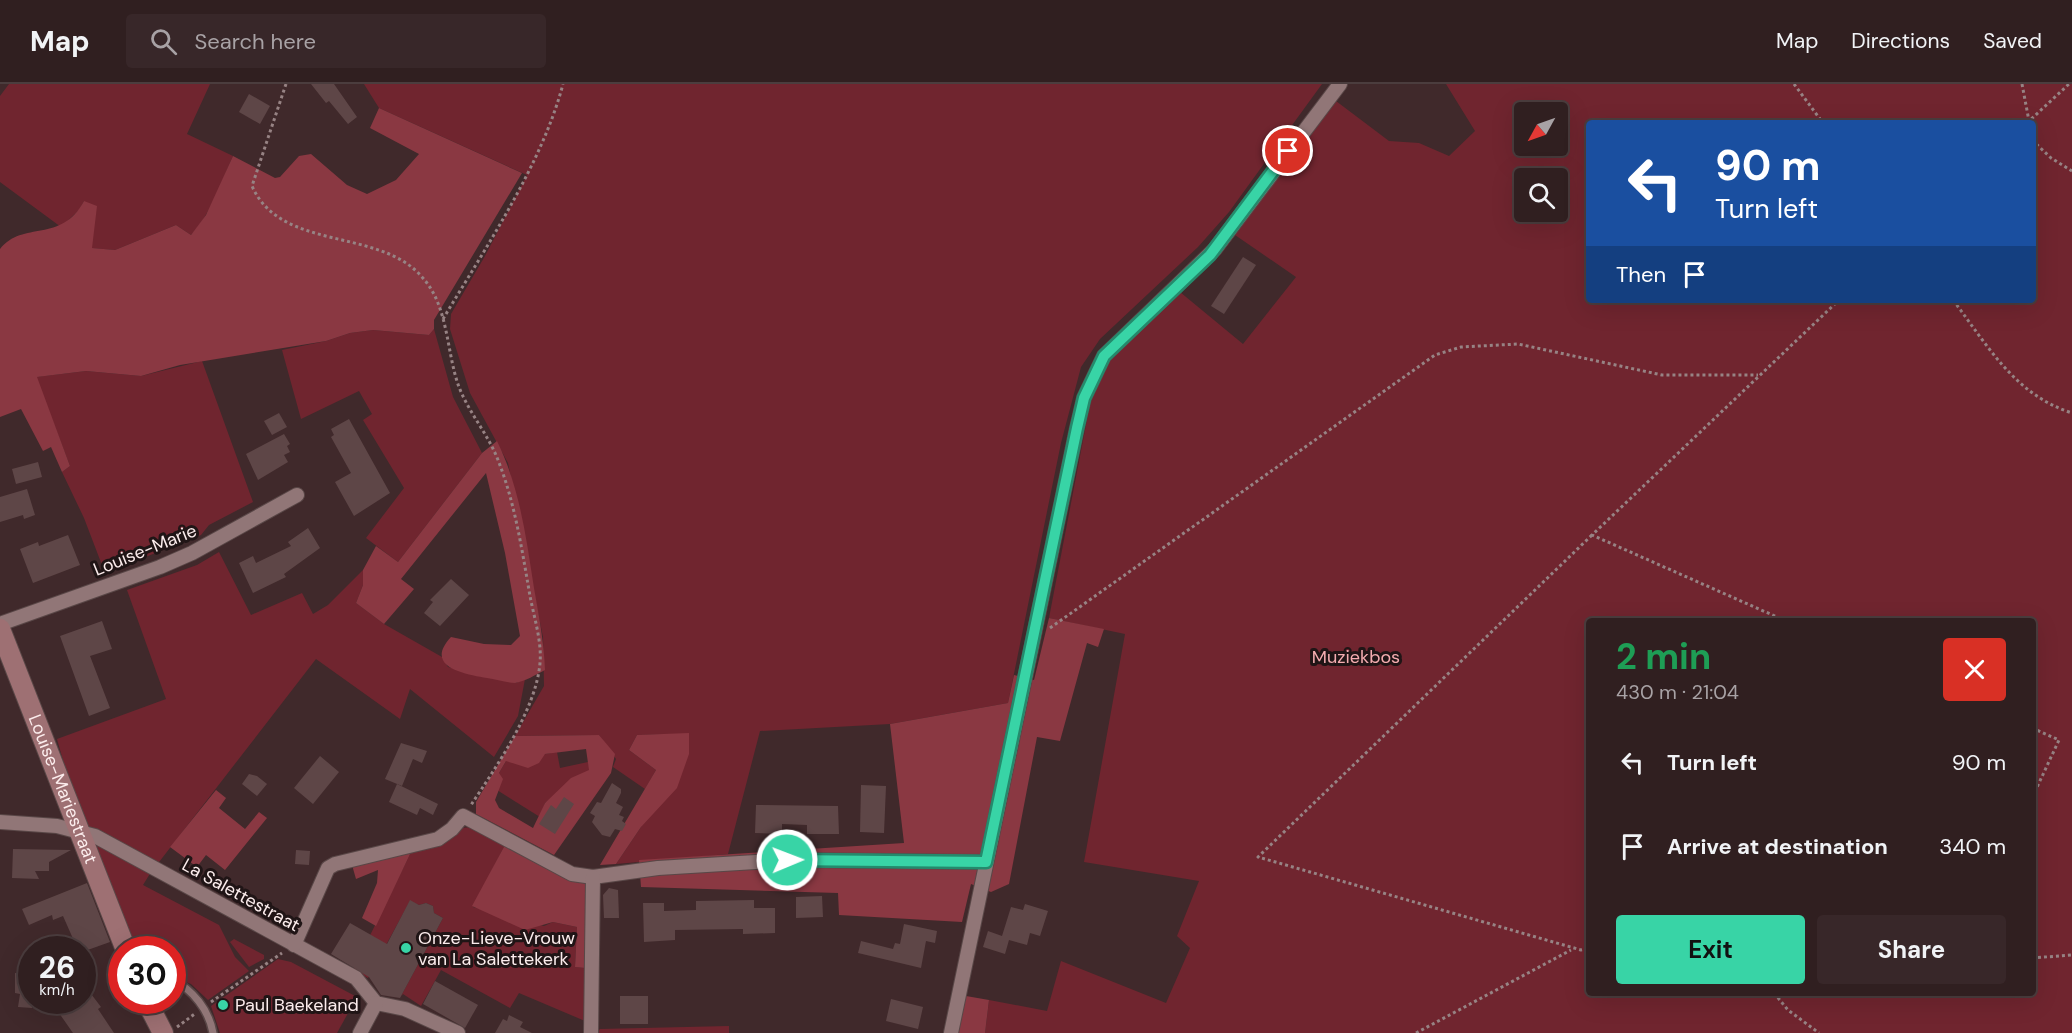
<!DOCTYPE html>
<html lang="en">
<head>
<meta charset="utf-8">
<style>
	body { margin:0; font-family:"DM Sans",sans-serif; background:#382729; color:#f1f3f6; height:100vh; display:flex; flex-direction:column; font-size:22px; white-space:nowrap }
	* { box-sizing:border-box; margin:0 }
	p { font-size:20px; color:#a8a2a5 }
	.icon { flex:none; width:33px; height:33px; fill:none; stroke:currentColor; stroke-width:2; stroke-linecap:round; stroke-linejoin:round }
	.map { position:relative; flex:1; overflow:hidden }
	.details { position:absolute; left:1586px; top:534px; width:450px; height:378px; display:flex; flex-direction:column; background:#301f20; border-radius:6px; box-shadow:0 6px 24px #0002,0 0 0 2px #4b3d3e }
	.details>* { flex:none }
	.guide { position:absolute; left:1586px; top:36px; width:450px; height:183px; border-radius:6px; box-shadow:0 6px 24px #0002,0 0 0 2px #4b3d3e; background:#1a4fa0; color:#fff; overflow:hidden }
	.needle { width:39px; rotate:230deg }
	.controls { position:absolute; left:1514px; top:18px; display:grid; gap:12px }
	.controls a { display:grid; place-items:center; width:54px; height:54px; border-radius:6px; background:#301f20; box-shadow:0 6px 24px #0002,0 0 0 2px #4b3d3e; font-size:30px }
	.speed { position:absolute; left:18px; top:852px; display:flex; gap:12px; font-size:30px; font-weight:700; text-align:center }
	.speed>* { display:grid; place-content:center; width:78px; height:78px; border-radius:50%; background:#301f20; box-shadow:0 6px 24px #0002,0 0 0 2px #4b3d3e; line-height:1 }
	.speed small { font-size:15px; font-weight:400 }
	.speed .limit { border:9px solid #d22; background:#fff; color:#111 }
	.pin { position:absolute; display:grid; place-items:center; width:51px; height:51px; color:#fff; margin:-26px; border:3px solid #fff; border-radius:50%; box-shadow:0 2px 6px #0007 }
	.me { position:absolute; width:66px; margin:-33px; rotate:89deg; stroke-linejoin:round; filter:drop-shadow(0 0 4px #0008) }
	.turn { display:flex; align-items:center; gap:21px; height:126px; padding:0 30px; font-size:27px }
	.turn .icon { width:78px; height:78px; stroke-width:2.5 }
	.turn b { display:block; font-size:42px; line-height:51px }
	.then { display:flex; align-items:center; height:57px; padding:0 30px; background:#0003; gap:12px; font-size:22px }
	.round { display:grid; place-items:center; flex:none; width:63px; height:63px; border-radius:6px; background:#382729 }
	.summary { display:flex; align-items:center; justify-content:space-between; height:102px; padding:0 30px }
	h1 { font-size:36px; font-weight:700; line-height:45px; color:#1e9e55 }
	.cta { display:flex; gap:12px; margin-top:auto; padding:12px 30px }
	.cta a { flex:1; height:69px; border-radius:6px; background:#38d4a6; color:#111; font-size:24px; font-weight:700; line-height:69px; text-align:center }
	.cta a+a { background:#382729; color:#f1f3f6 }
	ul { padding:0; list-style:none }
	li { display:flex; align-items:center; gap:18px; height:84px; padding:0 30px }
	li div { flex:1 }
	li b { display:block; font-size:22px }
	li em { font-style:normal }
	header { display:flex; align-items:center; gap:36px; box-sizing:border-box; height:84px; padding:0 30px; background:#301f20; border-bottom:2px solid #4b3d3e }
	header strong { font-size:28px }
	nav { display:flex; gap:33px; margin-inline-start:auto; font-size:21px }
	.search { width:420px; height:54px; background:#382729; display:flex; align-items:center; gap:15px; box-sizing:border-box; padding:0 21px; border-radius:6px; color:#a8a2a5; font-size:22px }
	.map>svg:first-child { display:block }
	.green { fill:#70252f; fill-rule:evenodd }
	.forest { fill:#8a3842; fill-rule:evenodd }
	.building { fill:#5e4647 }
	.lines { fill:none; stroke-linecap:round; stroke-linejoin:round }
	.lane-casing { stroke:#594747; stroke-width:10 }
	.street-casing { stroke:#594747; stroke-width:16 }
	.secondary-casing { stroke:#594747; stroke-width:22 }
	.path { stroke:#978384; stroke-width:3; stroke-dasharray:3 3; stroke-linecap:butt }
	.lane { stroke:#917677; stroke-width:7 }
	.street { stroke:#917677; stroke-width:14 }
	.secondary { stroke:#9e7073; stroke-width:20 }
	.route-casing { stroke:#248a6c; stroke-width:15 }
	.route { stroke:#38d4a6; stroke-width:10 }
	.poi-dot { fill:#38d4a6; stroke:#201516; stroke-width:2 }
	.labels { text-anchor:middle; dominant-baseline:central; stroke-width:6; stroke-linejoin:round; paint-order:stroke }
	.street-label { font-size:18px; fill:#fceded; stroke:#201516 }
	.park-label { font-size:18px; fill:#f5adb1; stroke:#201516 }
	.poi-label { font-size:18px; fill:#fceded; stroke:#201516; text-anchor:start }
</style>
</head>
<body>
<header>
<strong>Map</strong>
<div class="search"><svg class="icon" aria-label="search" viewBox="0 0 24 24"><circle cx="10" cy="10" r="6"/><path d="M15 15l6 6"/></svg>Search here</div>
<nav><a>Map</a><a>Directions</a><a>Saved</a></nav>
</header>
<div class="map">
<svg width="2072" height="949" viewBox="0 0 2072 949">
	<rect width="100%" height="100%" fill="#40292b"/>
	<!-- green -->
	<g class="green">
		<path d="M9,0H210L187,50L233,72C221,98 211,130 191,151L176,141L115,166L91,164L84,117L79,126L61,143L0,98V12Z"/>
		<polygon points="364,0 1322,0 1229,128 1198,163 1100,255 1081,283 1061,359 1008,619 890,640 760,647 728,770 616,780 641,743 689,650 637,651 629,666 656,686 645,705 613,683 616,675 599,651 515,652 544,602 543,553 508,379 470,309 450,245 451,230 485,172 527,91 379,24"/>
		<path d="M1446,0H2072V949H985L989,916L1047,927L1061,877L1166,919L1190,864L1177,852L1199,797L1084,778L1125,550L1049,534L1090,320L1099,293L1111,273L1180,208L1243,260L1296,193L1235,151L1336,17L1389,57L1419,59L1449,72L1475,47ZM1524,28H1557V62H1524ZM1588,39H2032V216H1588ZM1524,94H1557V128H1524ZM1588,537H2032V909H1588Z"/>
		<polygon points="434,245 453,313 482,369 398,478 366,454 404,404 363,336 372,330 359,307 301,335 282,266 326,257 350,249 373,246 429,251"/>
		<polygon points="202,277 253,418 209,441 201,451 105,489 84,434 62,388 70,382 36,293 86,287 141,292"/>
		<polygon points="219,468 251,531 302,509 313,530 328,521 363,486 363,501 356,519 384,540 442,573 448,583 516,599 525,595 518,632 494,673 410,605 400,635 316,575 156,782 80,737 57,655 166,615 127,506 197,481"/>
		<polygon points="557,668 560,684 588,678 590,686 545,719 540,733 497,706 499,689 506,677"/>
		<polygon points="473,743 505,761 473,823 544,842 553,838 577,843 575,883 585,884 585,937 519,909 510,924 441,886 421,922 403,910 401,912 443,834 434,829 433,822 426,819 419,821 410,817 368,894 353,886 411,768 460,744"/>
		<polygon points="100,760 151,788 143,801 219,841 235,873 249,887 208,916 191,900 173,893 172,866 133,865 94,761"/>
		<polygon points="234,855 264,871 264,875 249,883 230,858"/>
		<polygon points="278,875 291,878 357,913 337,949 220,949 211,922"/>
		<polygon points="729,942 729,949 596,949 600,945"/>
	</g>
	<!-- forest -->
	<g class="forest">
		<path d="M379,24L522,89L434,236V245L429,251L373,246L350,249L326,257L180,281L141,292L86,287L37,293L70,382L62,388L51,363L43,367L21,325L0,333V165C23,136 61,160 84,117L97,122L92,164L115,166L176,141L191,151L206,131L233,72L275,94L280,93L299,72L311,70L347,101L367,110L396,96L419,70L370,44Z"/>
		<path d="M497,357C520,404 526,453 534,504C539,532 544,558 545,586C537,590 524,598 515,599C507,599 496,595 487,594C465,590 423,583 451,553L484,560L511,561L520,552L505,469L486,389L401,495L414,505L384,540L356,519L363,501V486L376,462L398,478L482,369Z"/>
		<polygon points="1049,534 1104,545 1098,563 1087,559 1060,657 1037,653 1009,800 991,808 971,800 962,838 839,831 838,809 641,803 639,776 904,759 890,640 1008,619 1014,591 1034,596"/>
		<polygon points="689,649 689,670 677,704 641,743 616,780 600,781 656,686 629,666 637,651"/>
		<path d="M599,651L615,670L611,689L554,771L476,730V718L515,652ZM586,665L589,686L571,694L545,719L533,744L499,724L495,716L503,695L499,689L506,677L528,684L539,679L545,670Z"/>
		<polygon points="216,706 226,714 219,724 245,745 259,728 267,734 225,786 206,771 197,783 170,763"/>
		<polygon points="505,761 586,800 585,884 575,883 577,843 553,838 525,846 472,822"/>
		<polygon points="411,768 376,842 362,834 377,799 378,786 356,795 352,781"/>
		<polygon points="966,912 989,916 985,949 958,949"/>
	</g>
	<!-- building -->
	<g class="building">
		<polygon points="311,0 334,0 357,33 348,40 329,17 326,19"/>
		<polygon points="249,10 270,22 260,40 239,28"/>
		<polygon points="1243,173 1256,181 1224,230 1211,222"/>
		<polygon points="279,329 287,343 272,351 264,337"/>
		<polygon points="349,335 390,409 354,432 335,398 351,389 331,353 334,351 331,345"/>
		<polygon points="284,350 290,360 287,362 290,368 284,371 288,378 258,396 246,370"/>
		<polygon points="38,378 42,393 16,400 12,385"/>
		<polygon points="27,405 35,431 24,435 23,431 0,438 0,413"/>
		<polygon points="308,444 320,464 284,490 286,493 253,509 239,479 253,472 256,479 291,462 288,458"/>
		<polygon points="68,451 80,481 33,499 20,465 38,458 39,462"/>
		<polygon points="451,495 469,511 440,542 424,529 433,518 430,516"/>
		<polygon points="102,537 112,565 90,572 110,624 89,632 60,552"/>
		<polygon points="401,659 427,667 422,679 413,675 402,702 385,695"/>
		<polygon points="320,672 339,688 313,720 294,704"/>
		<polygon points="249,690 257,692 267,700 257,712 242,700"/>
		<polygon points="612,699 621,705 621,709 616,719 623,723 619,731 624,733 622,737 626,740 622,747 615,745 610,753 602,751 592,738 595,732 590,729 597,718 601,719"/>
		<polygon points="397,700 438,720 433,731 420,724 417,731 389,718"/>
		<polygon points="861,701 886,702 884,749 860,748"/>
		<polygon points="564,713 574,720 555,750 539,740 551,721 556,725"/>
		<polygon points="756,721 838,722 839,750 807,750 807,741 782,740 782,750 755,749"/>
		<polygon points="13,765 71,766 49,778 49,787 35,787 39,795 12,794"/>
		<polygon points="296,766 310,767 309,781 295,780"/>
		<polygon points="87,799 110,858 82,868 82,866 78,866 63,832 53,836 52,831 29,841 22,825"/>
		<polygon points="609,804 618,806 619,834 604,834 603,811"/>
		<polygon points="822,812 823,833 796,834 796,813"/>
		<polygon points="410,816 419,821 426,819 433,822 434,829 443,834 400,914 381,911 369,893 331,870 350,839 387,860"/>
		<polygon points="754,816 754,824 775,824 775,849 743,850 743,845 675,846 675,856 644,858 643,819 664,819 664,827 696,826 696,817"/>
		<polygon points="1025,820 1048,827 1040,852 1030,849 1027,861 1009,856 1005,870 983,863 988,847 1002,852 1011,823 1023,826"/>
		<polygon points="904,840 937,847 935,859 926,857 921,884 858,869 861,857 893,865 895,859 900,860"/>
		<polygon points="23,877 32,878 32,924 18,923 20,910 15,909 15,889 22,890"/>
		<polygon points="435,897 478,921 465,944 423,920"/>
		<polygon points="82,898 101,923 98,925 114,949 73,949 59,929 48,928 49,916 82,916"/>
		<rect x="620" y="912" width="28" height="28"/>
		<polygon points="891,915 923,923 918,945 886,937"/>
		<polygon points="509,931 523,938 520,943 532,949 495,949 503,935 507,937"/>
	</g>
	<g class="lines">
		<defs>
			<path id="lane" d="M172,895C193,906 209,926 213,949"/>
			<g id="street">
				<polyline points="0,540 160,483 192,469 297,411"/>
				<polyline points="0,738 57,742 95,752 356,894 376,919 405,925 458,949"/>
				<polyline points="294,861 328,784 335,780 438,755 452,745 463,732 572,790 593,793 658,784 787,776 986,778"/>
				<polyline points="360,949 376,919"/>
				<polyline points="591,949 593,793"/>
				<polyline points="951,949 1077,344 1084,314 1104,272 1215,165 1340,0"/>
			</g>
			<g id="secondary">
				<path id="s1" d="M0,545L126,866"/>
				<polyline points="146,916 163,949"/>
			</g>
		</defs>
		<!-- lane casing -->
		<use href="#lane" class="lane-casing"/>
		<!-- street casing -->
		<use href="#street" class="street-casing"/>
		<!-- secondary casing -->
		<use href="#secondary" class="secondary-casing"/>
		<!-- path -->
		<g class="path">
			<path d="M286,0L252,102C281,168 379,143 422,193C449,222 446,268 459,303C469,329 488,350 498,376C515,419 522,466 530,512C534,533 542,558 540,579C536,626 496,683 471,721"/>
			<polyline points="1794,0 1823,39"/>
			<polyline points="2022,0 2029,37"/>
			<polyline points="2027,39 2069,0"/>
			<polyline points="2032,56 2051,74 2072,87"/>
			<path d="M1953,216C1988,262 2015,311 2072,329"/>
			<path d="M443,235C486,163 542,80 563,0"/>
			<polyline points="1786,537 1592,451 1839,216"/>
			<polyline points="1050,544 1435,271 1461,263 1518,260 1662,291 1758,291"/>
			<polyline points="2032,644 2059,656 2032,714"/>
			<polyline points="1588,865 1581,866 1258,773 1592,451"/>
			<polyline points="2032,874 2072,871"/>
			<polyline points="1774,909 1788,926 1819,949"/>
			<polyline points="211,918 282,869"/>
			<polyline points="177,943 196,929"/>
			<polyline points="1416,949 1571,866"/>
		</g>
		<!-- lane -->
		<use href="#lane" class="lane"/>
		<!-- street -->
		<use href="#street" class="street"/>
		<!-- secondary -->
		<use href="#secondary" class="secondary"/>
	</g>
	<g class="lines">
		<defs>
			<polyline id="route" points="787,776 986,778 1077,344 1084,314 1104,272 1210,171 1288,67"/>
		</defs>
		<!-- route casing -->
		<use href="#route" class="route-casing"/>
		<!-- route -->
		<use href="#route" class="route"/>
	</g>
	<!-- markers -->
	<g class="poi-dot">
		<circle cx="406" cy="864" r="6"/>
		<circle cx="223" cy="921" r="6"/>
	</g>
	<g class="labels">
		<!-- street labels -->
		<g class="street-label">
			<text transform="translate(145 466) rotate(-22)">Louise-Marie</text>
			<text stroke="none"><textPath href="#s1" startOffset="172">Louise-Mariestraat</textPath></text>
			<text transform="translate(241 811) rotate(29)">La Salettestraat</text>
		</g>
		<!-- park labels -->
		<g class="park-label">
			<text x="1356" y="573">Muziekbos</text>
		</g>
		<!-- poi labels -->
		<g class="poi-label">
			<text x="418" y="854">Onze-Lieve-Vrouw<tspan x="418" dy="21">van La Salettekerk</tspan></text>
			<text x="235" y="921">Paul Baekeland</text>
		</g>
	</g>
</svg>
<div class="controls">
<a><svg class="needle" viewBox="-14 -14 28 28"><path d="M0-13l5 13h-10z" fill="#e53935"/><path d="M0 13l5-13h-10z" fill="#a8a2a5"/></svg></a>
<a><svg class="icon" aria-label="search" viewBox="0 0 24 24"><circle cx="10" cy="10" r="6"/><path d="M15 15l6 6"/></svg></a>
</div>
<div class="speed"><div>26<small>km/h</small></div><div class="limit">30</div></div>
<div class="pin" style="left:1288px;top:67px;background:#d93025"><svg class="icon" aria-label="arrive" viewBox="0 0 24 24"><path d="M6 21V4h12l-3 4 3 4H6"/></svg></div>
<svg class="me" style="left:787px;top:776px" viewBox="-20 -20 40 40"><circle r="17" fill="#38d4a6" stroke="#fff" stroke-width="3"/><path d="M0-11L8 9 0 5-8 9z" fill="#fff"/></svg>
<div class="guide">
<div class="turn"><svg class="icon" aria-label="left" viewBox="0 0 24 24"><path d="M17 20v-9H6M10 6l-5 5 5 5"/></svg><div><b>90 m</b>Turn left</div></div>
<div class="then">Then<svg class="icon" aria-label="arrive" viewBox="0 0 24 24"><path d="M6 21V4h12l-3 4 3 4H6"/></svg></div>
</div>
<section class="details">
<div class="summary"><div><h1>2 min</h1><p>430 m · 21:04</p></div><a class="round" style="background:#d93025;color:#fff"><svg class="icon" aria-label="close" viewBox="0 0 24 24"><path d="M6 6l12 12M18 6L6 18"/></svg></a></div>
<ul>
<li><svg class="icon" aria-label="left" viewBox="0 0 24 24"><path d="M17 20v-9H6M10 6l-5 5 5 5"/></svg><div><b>Turn left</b></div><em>90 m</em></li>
<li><svg class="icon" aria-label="arrive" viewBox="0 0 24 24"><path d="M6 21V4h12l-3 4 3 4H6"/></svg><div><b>Arrive at destination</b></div><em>340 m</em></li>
</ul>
<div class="cta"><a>Exit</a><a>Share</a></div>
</section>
</div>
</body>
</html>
